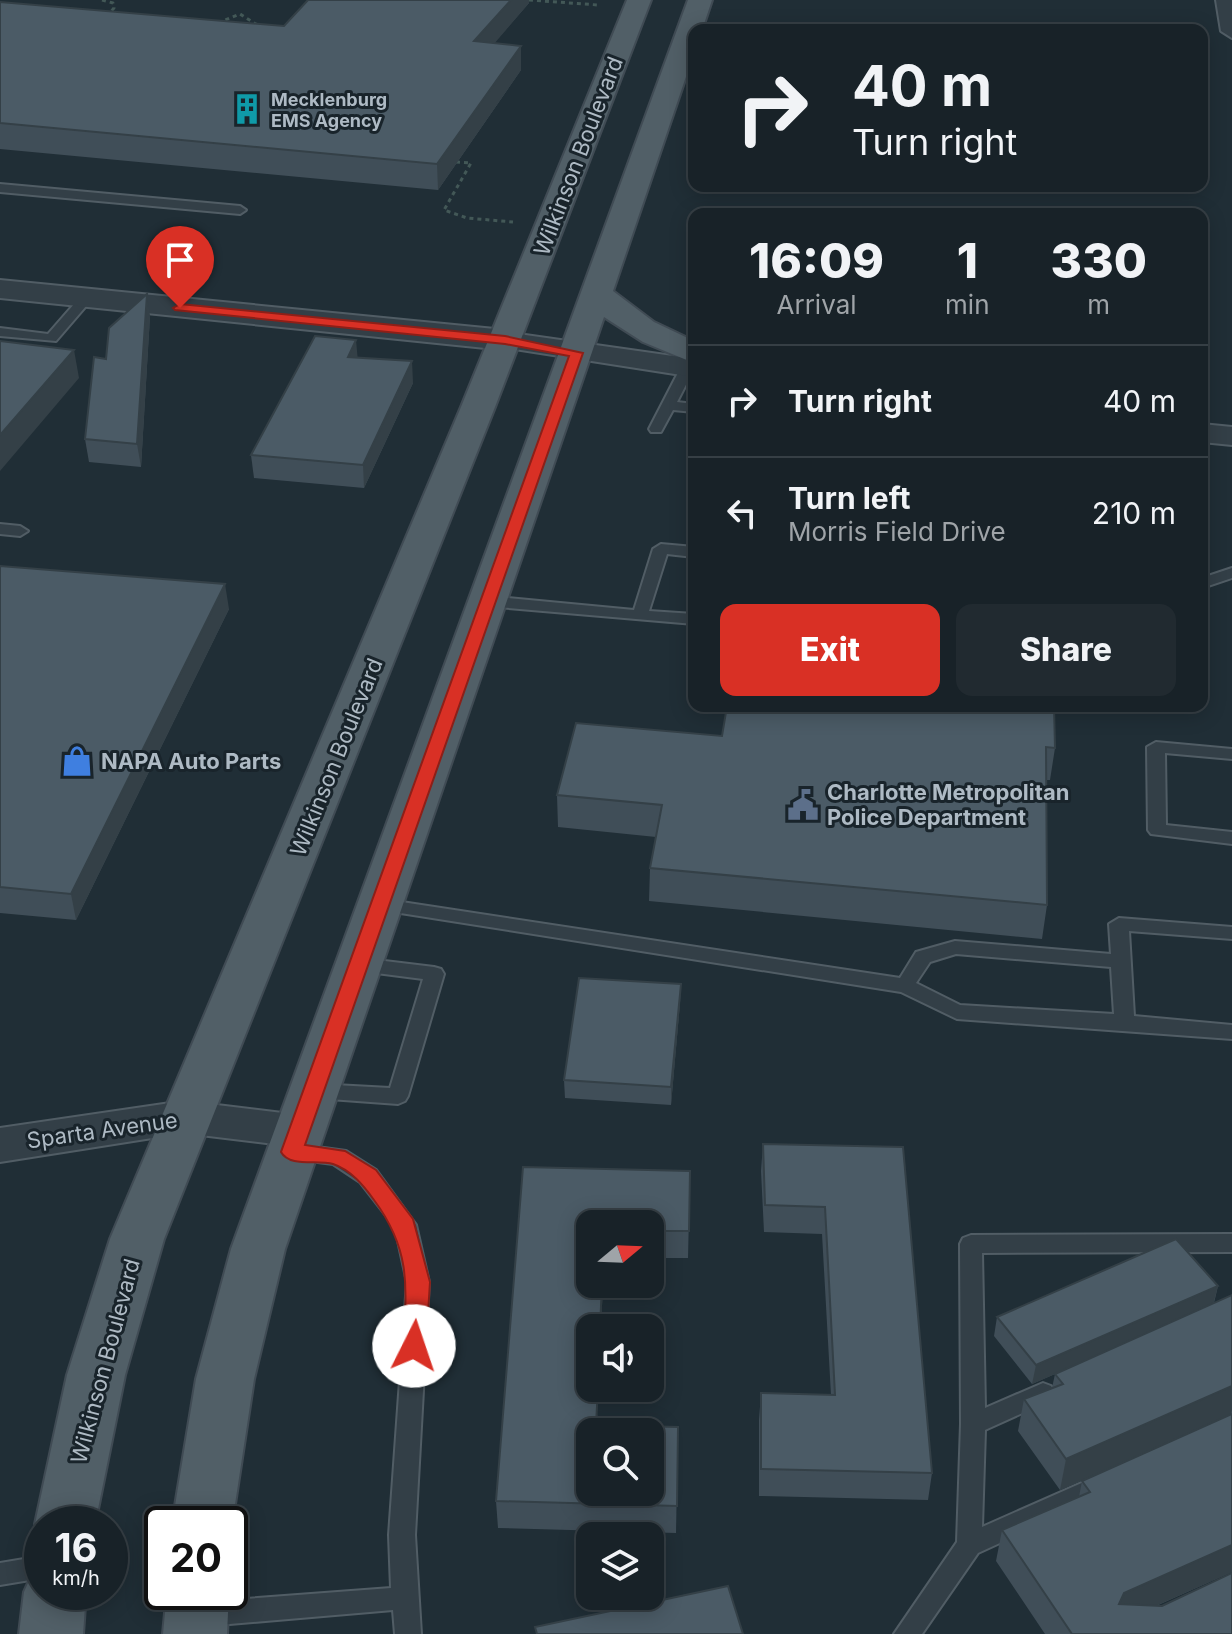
<!DOCTYPE html>
<html lang="en">
<head>
<meta charset="utf-8">
<style>
	body { margin:0; font-family:Inter,sans-serif; background:#212a30; color:#f1f3f6; height:100vh; display:flex; flex-direction:column; font-size:30px; white-space:nowrap }
	* { box-sizing:border-box; margin:0 }
	p { font-size:26px; color:#9fa4a8 }
	.icon { flex:none; width:44px; height:44px; fill:none; stroke:currentColor; stroke-width:2; stroke-linecap:round; stroke-linejoin:round }
	.map { position:relative; flex:1; overflow:hidden }
	.side { position:absolute; left:688px; top:208px; width:520px; height:504px; display:flex; flex-direction:column; background:#182228; border-radius:16px; box-shadow:0 4px 20px #0003,0 0 0 2px #363f45 }
	.side>* { flex:none }
	.hud { position:absolute; left:688px; top:24px; width:520px; height:168px; border-radius:16px; box-shadow:0 4px 20px #0003,0 0 0 2px #363f45; background:#182228; color:#f1f3f6; overflow:hidden }
	.needle { width:52px; rotate:71deg }
	.controls { position:absolute; left:576px; top:1210px; display:grid; gap:16px }
	.controls a { display:grid; place-items:center; width:88px; height:88px; border-radius:16px; background:#182228; box-shadow:0 4px 20px #0003,0 0 0 2px #363f45; font-size:40px }
	.speed { position:absolute; left:24px; top:1506px; display:flex; gap:16px; font-size:40px; font-weight:700; text-align:center }
	.speed>* { display:grid; place-content:center; width:104px; height:104px; border-radius:50%; background:#182228; box-shadow:0 4px 20px #0003,0 0 0 2px #363f45; line-height:1 }
	.speed small { font-size:20px; font-weight:400 }
	.speed .limit { border:4px solid #111; border-radius:12px; background:#fff; color:#111 }
	.pin { position:absolute; display:grid; place-items:center; width:68px; height:68px; color:#fff; margin:-82px -34px; border-radius:50% 50% 50% 0; rotate:-45deg; box-shadow:0 0 8px #0007 }
	.pin .icon { rotate:45deg }
	.me { position:absolute; width:88px; margin:-44px; rotate:4deg; stroke-linejoin:round; filter:drop-shadow(0 0 6px #0008) }
	.turn { display:flex; align-items:center; gap:28px; height:168px; padding:0 32px; font-size:36px }
	.turn .icon { width:104px; height:104px; stroke-width:2.5 }
	.turn b { display:block; font-size:56px; line-height:68px }
	.eta { display:flex; justify-content:space-evenly; align-items:center; height:136px; text-align:center }
	.eta b { font-size:48px; font-weight:800; line-height:56px }
	.primary-button { display:flex; gap:16px; margin-top:auto; padding:16px 32px }
	.primary-button a { flex:1; height:92px; border-radius:16px; background:#d93025; color:#fff; font-size:32px; font-weight:800; line-height:92px; text-align:center }
	.primary-button a+a { background:#212a30; color:#f1f3f6 }
	ul { padding:0; list-style:none }
	li { display:flex; align-items:center; gap:24px; height:112px; padding:0 32px; border-top:2px solid #363f45 }
	li div { flex:1 }
	li b { display:block; font-size:30px }
	li em { font-style:normal }
	.map>svg:first-child { display:block }
	.lines { fill:none; stroke-linecap:round; stroke-linejoin:round }
	.service-casing { stroke:#515d65; stroke-width:4 }
	.minor-casing { stroke:#515d65; stroke-width:4 }
	.tertiary-casing { stroke:#515d65; stroke-width:4 }
	.primary-casing { stroke:#404b54; stroke-width:4 }
	.path { stroke:#435857; stroke-width:3; stroke-dasharray:4 4; stroke-linecap:butt }
	.service { fill:#333f47; fill-rule:evenodd }
	.minor { fill:#333f47; fill-rule:evenodd }
	.tertiary { fill:#333f47; fill-rule:evenodd }
	.primary { fill:#515f67; fill-rule:evenodd }
	.wall { fill:#404e58 }
	.shaded-wall { fill:#344047 }
	.building { fill:#4b5b66; stroke:#344047; stroke-width:2; fill-rule:evenodd }
	.route { fill:#d93025; stroke:#8d1f18; stroke-width:2 }
	.labels { text-anchor:middle; dominant-baseline:central; stroke-width:6; stroke-linejoin:round; paint-order:stroke }
	.far-poi-label { font-size:18px; font-weight:bold; fill:#aebac4; stroke:#19242b; text-anchor:start }
	.street-label { font-size:22px; fill:#aebac4; stroke:#19242b }
	.poi-label { font-size:22px; font-weight:bold; fill:#aebac4; stroke:#19242b; text-anchor:start }
</style>
</head>
<body>
<div class="map">
<svg width="1232" height="1634" viewBox="0 0 1232 1634">
	<rect width="100%" height="100%" fill="#202e36"/>
	<g class="lines">
		<defs>
			<g id="service">
				<polygon points="0,184 240,206 246,210 240,214 0,192"/>
				<polygon points="87,294 93,298 56,341 0,336 0,328 48,334 82,295"/>
				<polygon points="688,363 693,364 694,369 677,402 694,404 694,412 673,410 661,432 651,432 649,429 681,367"/>
				<polygon points="0,524 20,526 28,531 20,536 0,534"/>
				<polygon points="661,544 694,547 694,557 667,554 649,611 694,614 694,624 486,606 478,601 486,596 634,610 653,549"/>
				<polygon points="1232,568 1232,578 1202,588 1202,578"/>
				<polygon points="1156,742 1232,749 1232,759 1165,753 1166,825 1232,832 1232,844 1151,834 1148,830 1147,747"/>
				<path d="M382,899L900,978L916,952L955,941L1111,954L1109,924L1119,918L1232,927V939L1129,931L1134,1016L1232,1025V1039L957,1019L901,992L375,909L373,905L375,901ZM956,954L1111,967L1114,1014L960,1005L916,983L930,962Z"/>
				<polygon points="360,958 434,967 441,969 444,974 408,1096 405,1101 398,1104 316,1098 309,1096 306,1091 309,1086 316,1084 390,1088 423,979 353,970 350,965 353,960"/>
				<polygon points="295,1144 346,1151 376,1170 416,1225 429,1282 415,1535 421,1634 395,1634 393,1610 206,1626 197,1622 193,1614 197,1606 206,1602 391,1588 389,1535 407,1282 395,1227 360,1182 333,1164 287,1158 284,1152 287,1146"/>
				<polygon points="1232,1234 1232,1252 982,1253 985,1408 1043,1383 1051,1386 1055,1393 1051,1400 985,1430 982,1527 1102,1474 1111,1478 1114,1485 1111,1492 978,1553 922,1634 894,1634 957,1542 961,1424 960,1244 963,1238 971,1235"/>
				<polygon points="42,1556 42,1578 0,1585 0,1563"/>
			</g>
			<g id="minor">
				<polygon points="1216,0 1232,0 1232,38 1221,31"/>
				<polygon points="505,332 694,359 694,377 495,346 491,340 495,334"/>
				<polygon points="1202,424 1232,427 1232,445 1202,442"/>
				<polygon points="184,1101 299,1115 315,1119 321,1131 315,1143 299,1147 184,1133 0,1162 0,1128"/>
			</g>
			<polygon id="tertiary" points="0,280 505,330 517,333 521,340 517,347 505,350 0,298"/>
			<g id="primary">
				<polygon points="627,0 651,0 495,407 164,1239 125,1375 95,1524 42,1524 42,1540 35,1524 67,1375 110,1239 461,407"/>
				<polygon points="688,0 712,0 702,30 694,30 694,53 613,291 654,322 694,341 694,363 643,342 604,317 285,1249 254,1379 232,1524 230,1529 230,1524 172,1524 196,1379 231,1249"/>
				<polygon points="42,1569 42,1592 86,1592 83,1634 19,1634 24,1592 33,1572"/>
				<polygon points="167,1592 229,1592 227,1634 163,1634"/>
			</g>
		</defs>
		<!-- service casing -->
		<use href="#service" class="service-casing"/>
		<!-- minor casing -->
		<use href="#minor" class="minor-casing"/>
		<!-- tertiary casing -->
		<use href="#tertiary" class="tertiary-casing"/>
		<!-- primary casing -->
		<use href="#primary" class="primary-casing"/>
		<!-- path -->
		<g class="path">
			<polyline points="102,0 113,3 114,8 107,16"/>
			<polyline points="529,0 598,5"/>
			<polyline points="218,23 240,14 259,26"/>
			<polyline points="456,162 471,163 444,210 467,218 513,222"/>
		</g>
		<!-- service -->
		<use href="#service" class="service"/>
		<!-- minor -->
		<use href="#minor" class="minor"/>
		<!-- tertiary -->
		<use href="#tertiary" class="tertiary"/>
		<!-- primary -->
		<use href="#primary" class="primary"/>
	</g>
	<!-- wall -->
	<g class="wall">
		<polygon points="0,2 284,26 529,3 494,43 521,70 438,190 0,149"/>
		<polygon points="150,316 141,467 89,462 85,439 106,359"/>
		<polygon points="358,357 413,383 364,488 254,478 251,455"/>
		<polygon points="0,566 229,609 76,920 0,913"/>
		<polygon points="722,736 1055,748 1050,780 1047,780 1047,905 1042,939 649,901 650,868 656,837 558,827 557,795"/>
		<polygon points="681,984 680,1003 671,1105 565,1098 564,1080"/>
		<polygon points="763,1144 903,1147 932,1473 928,1500 759,1496 759,1420 761,1393 831,1395 822,1234 764,1232 761,1171"/>
		<polygon points="523,1167 690,1171 688,1258 650,1258 650,1224 590,1224 590,1284 603,1284 601,1328 590,1328 598,1425 678,1427 676,1533 498,1528 496,1501"/>
		<polygon points="1218,1286 1214,1303 1232,1295 1232,1572 1156,1606 1232,1634 1045,1634 996,1561 1002,1530 1079,1497 1082,1481 1231,1415 1060,1490 1018,1431 1024,1399 1052,1388 1055,1374 1032,1384 994,1336 997,1317"/>
	</g>
	<!-- shaded-wall -->
	<g class="shaded-wall">
		<polygon points="511,0 529,0 529,3 475,66 474,41"/>
		<polygon points="521,46 521,70 438,190 437,164"/>
		<polygon points="147,294 150,316 141,467 137,444"/>
		<polygon points="356,340 358,362 348,357"/>
		<polygon points="74,350 79,378 0,471 0,435"/>
		<polygon points="412,361 413,383 364,488 363,465"/>
		<polygon points="225,584 229,609 76,920 71,894"/>
		<polygon points="681,984 680,1003 671,1105 671,1087"/>
		<polygon points="602,1284 603,1284 601,1328 600,1328"/>
		<polygon points="1218,1286 1213,1305 1032,1384 1036,1365"/>
		<polygon points="1232,1386 1232,1410 1231,1414 1060,1490 1066,1459"/>
		<polygon points="1232,1545 1232,1572 1117,1623 1119,1604 1124,1593"/>
	</g>
	<!-- building -->
	<g class="building">
		<polygon points="308,0 511,0 474,41 521,46 437,164 0,123 0,2 284,26"/>
		<polygon points="147,294 137,444 85,439 94,357 106,359 109,328"/>
		<polygon points="315,336 356,340 348,357 412,361 363,465 251,455"/>
		<polygon points="0,341 74,350 0,435"/>
		<polygon points="0,566 225,584 71,894 0,887"/>
		<polygon points="727,706 1054,706 1055,748 1046,747 1047,905 650,868 662,805 557,795 576,723 722,736"/>
		<polygon points="579,978 681,984 671,1087 564,1080"/>
		<polygon points="763,1144 903,1147 932,1473 761,1469 761,1393 835,1395 825,1207 765,1205"/>
		<path d="M523,1167L690,1171L689,1231H650V1224H590V1284H602L600,1328H590V1388H598L596,1425L678,1427L677,1506L496,1501ZM590,1432H650V1492H590Z"/>
		<polygon points="1176,1239 1218,1286 1036,1365 997,1317"/>
		<polygon points="1232,1295 1232,1386 1066,1459 1024,1399 1063,1384 1055,1374"/>
		<polygon points="1232,1414 1232,1545 1124,1593 1119,1604 1162,1606 1232,1573 1232,1634 1072,1634 1002,1530 1090,1492 1082,1481"/>
		<polygon points="728,1586 743,1634 537,1634 535,1627"/>
	</g>
	<!-- route -->
	<path class="route" d="M180,304L505,336L583,353L305,1145L345,1151L376,1170L413,1219L430,1282L426,1346L423,1352H406L403,1346C407,1286 411,1250 374,1200C364,1186 351,1170 333,1164C318,1159 290,1168 281,1152L569,356L505,344L175,310L173,308Z"/>
	<!-- icons -->
	<defs>
		<symbol id="building-bare" viewBox="-9 -9 18 18"><path d="M-4-6H4V6H1V3H-1V6H-4ZM-2.5-4.3h1.7v1.8h-1.7ZM.8-4.3h1.7v1.8H.8ZM-2.5-1h1.7V.8h-1.7ZM.8-1h1.7V.8H.8Z" fill="#0f9aa8" stroke="#19242b" stroke-width="2.5" paint-order="stroke"/></symbol>
		<symbol id="shop-bare" viewBox="-9 -9 18 18"><path d="M-5-2.5h2.3a2.7 3.5 0 0 1 5.4 0H5L5.5 6h-11ZM-1.5-2.5h3a1.5 2.3 0 0 0-3 0Z" fill="#3f7fe0" stroke="#19242b" stroke-width="2.5" paint-order="stroke"/></symbol>
		<symbol id="civic-bare" viewBox="-9 -9 18 18"><path d="M-.6-6.5H3V-4.5H.6V-3L4-1V1h2V6H-6V1h2V-1L-.6-3ZM-1.2 2.5V6h2.4V2.5Z" fill="#5c6f8a" stroke="#19242b" stroke-width="2.5" paint-order="stroke"/></symbol>
	</defs>
	<g fill-rule="evenodd">
		<use href="#building-bare" x="225" y="87" width="44" height="44"/>
		<use href="#shop-bare" x="55" y="739" width="44" height="44"/>
		<use href="#civic-bare" x="781" y="783" width="44" height="44"/>
	</g>
	<g class="labels">
		<!-- far-poi labels -->
		<g class="far-poi-label">
			<text x="271" y="99">Mecklenburg<tspan x="271" dy="21">EMS Agency</tspan></text>
		</g>
		<!-- street labels -->
		<g class="street-label">
			<text transform="translate(578 156) rotate(-69)">Wilkinson Boulevard</text>
			<text transform="translate(336 757) rotate(-68)">Wilkinson Boulevard</text>
			<text transform="translate(102 1130) rotate(-8)">Sparta Avenue</text>
			<text transform="translate(105 1361) rotate(-75)">Wilkinson Boulevard</text>
		</g>
		<!-- poi labels -->
		<g class="poi-label">
			<text x="101" y="761">NAPA Auto Parts</text>
			<text x="827" y="792">Charlotte Metropolitan<tspan x="827" dy="25">Police Department</tspan></text>
		</g>
	</g>
</svg>
<div class="controls">
<a><svg class="needle" viewBox="-14 -14 28 28"><path d="M0-13l5 13h-10z" fill="#e53935"/><path d="M0 13l5-13h-10z" fill="#9fa4a8"/></svg></a>
<a><svg class="icon" aria-label="sound" viewBox="0 0 24 24"><path d="M4 9h4l5-4v14l-5-4H4zM17 9q2 3 0 6"/></svg></a>
<a><svg class="icon" aria-label="search" viewBox="0 0 24 24"><circle cx="10" cy="10" r="6"/><path d="M15 15l6 6"/></svg></a>
<a><svg class="icon" aria-label="layers" viewBox="0 0 24 24"><path d="M12 4l9 5-9 5-9-5zM3 14l9 5 9-5"/></svg></a>
</div>
<div class="speed"><div>16<small>km/h</small></div><div class="limit">20</div></div>
<div class="pin" style="left:180px;top:308px;background:#d93025"><svg class="icon" aria-label="arrive" viewBox="0 0 24 24"><path d="M6 21V4h12l-3 4 3 4H6"/></svg></div>
<svg class="me" style="left:414px;top:1346px" viewBox="-20 -20 40 40"><circle r="19" fill="#fff"/><path d="M0-13L10 11 0 6-10 11z" fill="#d93025"/></svg>
<div class="hud">
<div class="turn"><svg class="icon" aria-label="right" viewBox="0 0 24 24"><path d="M7 20v-9h11M14 6l5 5-5 5"/></svg><div><b>40 m</b>Turn right</div></div>
</div>
<section class="side">
<div class="eta">
<div><b>16:09</b><p>Arrival</p></div>
<div><b>1</b><p>min</p></div>
<div><b>330</b><p>m</p></div>
</div>
<ul>
<li><svg class="icon" aria-label="right" viewBox="0 0 24 24"><path d="M7 20v-9h11M14 6l5 5-5 5"/></svg><div><b>Turn right</b></div><em>40 m</em></li>
<li><svg class="icon" aria-label="left" viewBox="0 0 24 24"><path d="M17 20v-9H6M10 6l-5 5 5 5"/></svg><div><b>Turn left</b><p>Morris Field Drive</p></div><em>210 m</em></li>
</ul>
<div class="primary-button"><a>Exit</a><a>Share</a></div>
</section>
</div>
</body>
</html>
